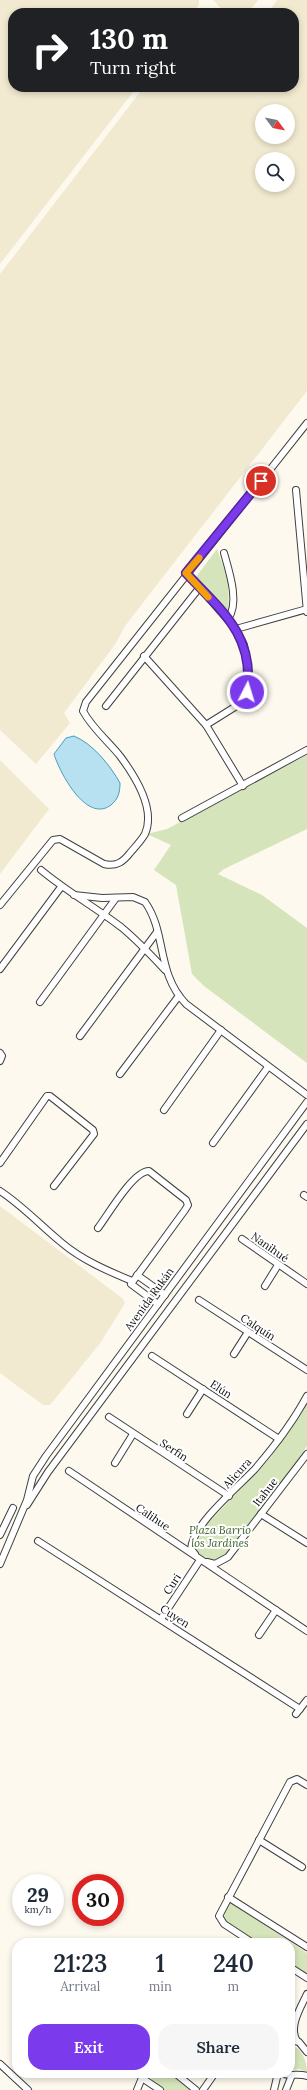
<!DOCTYPE html>
<html lang="en">
<head>
<meta charset="utf-8">
<style>
	body { margin:0; font-family:Lora,serif; background:#f6f6f7; color:#1f2937; height:100vh; display:flex; flex-direction:column; font-size:15px; white-space:nowrap }
	* { box-sizing:border-box; margin:0 }
	p { font-size:13px; color:#747a83 }
	.icon { flex:none; width:22px; height:22px; fill:none; stroke:currentColor; stroke-width:2; stroke-linecap:round; stroke-linejoin:round }
	.map { position:relative; flex:1; overflow:hidden }
	.sheet { position:absolute; left:12px; top:1938px; width:283px; height:140px; display:flex; flex-direction:column; background:#fff; border-radius:16px; box-shadow:0 2px 6px #0003 }
	.sheet>* { flex:none }
	.top-card { position:absolute; left:8px; top:8px; width:291px; height:84px; border-radius:16px; box-shadow:0 2px 6px #0003; background:#202124; color:#fff; overflow:hidden }
	.needle { width:26px; rotate:122deg }
	.controls { position:absolute; left:255px; top:104px; display:grid; gap:8px }
	.controls a { display:grid; place-items:center; width:40px; height:40px; border-radius:50%; background:#fff; box-shadow:0 2px 6px #0003; font-size:20px }
	.speed { position:absolute; left:12px; top:1874px; display:flex; gap:8px; font-size:20px; font-weight:700; text-align:center }
	.speed>* { display:grid; place-content:center; width:52px; height:52px; border-radius:50%; background:#fff; box-shadow:0 2px 6px #0003; line-height:1 }
	.speed small { font-size:10px; font-weight:400 }
	.speed .limit { border:6px solid #d22; background:#fff; color:#111 }
	.pin { position:absolute; display:grid; place-items:center; width:34px; height:34px; color:#fff; margin:-17px; border:2px solid #fff; border-radius:50%; box-shadow:0 1px 4px #0007 }
	.me { position:absolute; width:44px; margin:-22px; rotate:5deg; stroke-linejoin:round; filter:drop-shadow(0 0 3px #0008) }
	.turn { display:flex; align-items:center; gap:14px; height:84px; padding:0 16px; font-size:18px }
	.turn .icon { width:52px; height:52px; stroke-width:2.5 }
	.turn b { display:block; font-size:28px; line-height:34px }
	.eta { display:flex; justify-content:space-evenly; align-items:center; height:68px; text-align:center }
	.eta b { font-size:24px; font-weight:600; line-height:28px }
	.button { display:flex; gap:8px; margin-top:auto; padding:8px 16px }
	.button a { flex:1; height:46px; border-radius:16px; background:#7c3aed; color:#fff; font-size:16px; font-weight:600; line-height:46px; text-align:center }
	.button a+a { background:#f6f6f7; color:#1f2937 }
	.map>svg:first-child { display:block }
	.farmland { fill:#f1ead0; fill-rule:evenodd }
	.green { fill:#d5e4bb }
	.water { fill:#b7e1f0; stroke:#469dbf }
	.lines { fill:none; stroke-linecap:round; stroke-linejoin:round }
	.minor-casing { stroke:#404040; stroke-width:8 }
	.minor { stroke:#fff; stroke-width:6 }
	.route-casing { stroke:#51269a; stroke-width:10 }
	.route { stroke:#7c3aed; stroke-width:7 }
	.slow { stroke:#f59e0b; stroke-width:7 }
	.labels { text-anchor:middle; dominant-baseline:central; stroke-width:4; stroke-linejoin:round; paint-order:stroke }
	.street-label { font-size:11px; fill:#0d0d0d; stroke:#fff }
	.park-label { font-size:11px; font-style:italic; fill:#365e24; stroke:#fff }
</style>
</head>
<body>
<div class="map">
<svg width="307" height="2090" viewBox="0 0 307 2090">
	<rect width="100%" height="100%" fill="#fdf9ee"/>
	<!-- farmland -->
	<g class="farmland">
		<polygon points="0,0 199,0 199,4 194,13 13,13 13,87 137,87 0,264"/>
		<polygon points="213,0 258,0 248,13 225,13"/>
		<path d="M277,0H307V391L125,626L116,643L64,713L70,723L36,764L0,730V274L144,87H294V13H268ZM262,111H288V137H262ZM262,159H288V185H262Z"/>
		<polygon points="0,760 49,809 0,874"/>
		<polygon points="0,1206 122,1298 125,1303 101,1342 50,1405 43,1405 0,1373"/>
	</g>
	<!-- green -->
	<g class="green">
		<polygon points="217,549 228,580 229,611 227,614 196,577"/>
		<polygon points="307,755 307,829 224,869 218,874 262,895 307,928 307,1063 204,986 192,974 176,885 154,870 171,845 147,834 167,829"/>
		<polygon points="307,1403 307,1446 275,1496 228,1557 210,1562 198,1555 196,1544 207,1524 271,1457"/>
		<polygon points="230,1902 307,1953 307,1976 290,1965 290,1943 257,1943 226,1922 221,1918"/>
		<path d="M290,2045C302,2047 307,2062 307,2072L299,2069L290,2070Z"/>
		<polygon points="154,2073 170,2073 190,2090 164,2090 151,2080"/>
	</g>
	<!-- water -->
	<path class="water" d="M74,736C93,744 110,765 120,783C120,793 118,799 111,805C86,824 59,771 54,754L66,738Z"/>
	<g class="lines">
		<defs>
			<g id="minor">
				<polyline points="296,490 307,612"/>
				<path d="M224,553C229,571 240,603 228,619"/>
				<polyline points="187,573 236,629 244,645 249,676 247,692 238,705 206,725"/>
				<polyline points="236,629 307,609"/>
				<polyline points="144,656 206,725 243,786"/>
				<polyline points="106,706 200,587"/>
				<polyline points="182,818 307,750"/>
				<path d="M41,870C66,891 95,907 121,927C137,940 151,955 165,970"/>
				<path d="M74,895L102,898L133,897L145,902C167,933 156,973 186,1004L307,1095"/>
				<path d="M0,905L53,840L60,839L104,864C116,867 123,862 130,853C135,847 141,841 145,834C156,809 135,776 120,756C108,741 92,728 83,711L86,702L307,423"/>
				<polyline points="0,969 61,887"/>
				<polyline points="40,1002 116,898"/>
				<polyline points="80,1036 157,932"/>
				<polyline points="0,1053 2,1056 0,1061"/>
				<polyline points="120,1074 178,997"/>
				<polyline points="164,1110 221,1030"/>
				<polyline points="213,1143 268,1067"/>
				<polyline points="0,1163 47,1096 50,1096 93,1130 94,1134 54,1186"/>
				<path d="M0,1191C23,1206 41,1226 62,1243C82,1260 108,1271 132,1281"/>
				<polyline points="304,1195 307,1197"/>
				<path d="M98,1228C108,1215 133,1171 149,1171L186,1200L188,1205L185,1210L131,1284L158,1304"/>
				<polyline points="242,1239 307,1284"/>
				<polyline points="137,1275 165,1295"/>
				<polyline points="265,1286 278,1265"/>
				<polyline points="199,1300 307,1370"/>
				<polyline points="234,1354 248,1332"/>
				<polyline points="152,1356 279,1439"/>
				<polyline points="187,1414 203,1389"/>
				<polyline points="109,1417 229,1496"/>
				<polyline points="115,1463 133,1434"/>
				<polyline points="69,1471 307,1631"/>
				<polyline points="27,1505 48,1472 307,1124"/>
				<polyline points="261,1514 307,1543"/>
				<polyline points="0,1535 13,1508"/>
				<polyline points="38,1541 300,1709"/>
				<path d="M195,1554L191,1549C192,1525 238,1487 255,1469C274,1447 293,1422 307,1396"/>
				<polyline points="207,1562 215,1564 228,1557 307,1454"/>
				<polyline points="0,1564 27,1500 33,1476 46,1456 307,1102"/>
				<polyline points="161,1619 200,1560"/>
				<polyline points="259,1635 276,1610"/>
				<polyline points="296,1714 307,1700"/>
				<polyline points="259,1840 302,1867"/>
				<polyline points="228,1897 307,1947"/>
				<polyline points="253,1943 224,1924 219,1916 290,1782 297,1779 307,1785"/>
				<polyline points="290,1967 307,1978"/>
				<polyline points="290,2040 299,2042 307,2052"/>
				<path d="M297,2041C288,2027 301,2007 307,1994"/>
				<polyline points="0,2064 28,2090"/>
				<polyline points="175,2073 196,2090"/>
				<path d="M281,2073C290,2077 298,2073 307,2076"/>
				<polyline points="142,2078 160,2090"/>
				<polyline points="137,2090 144,2073"/>
				<polyline points="203,2090 215,2073"/>
				<polyline points="274,2090 278,2073"/>
				<polyline points="286,2090 292,2075"/>
			</g>
		</defs>
		<!-- minor casing -->
		<use href="#minor" class="minor-casing"/>
		<!-- minor -->
		<use href="#minor" class="minor"/>
	</g>
	<g class="lines">
		<defs>
			<path id="route" d="M247,692C255,636 222,611 186,573L261,481"/>
		</defs>
		<!-- route casing -->
		<use href="#route" class="route-casing"/>
		<!-- route -->
		<use href="#route" class="route"/>
		<!-- slow -->
		<polyline class="slow" points="199,558 186,573 208,597"/>
	</g>
	<g class="labels">
		<!-- street labels -->
		<g class="street-label">
			<text transform="translate(270 1247) rotate(35)">Nanihué</text>
			<text transform="translate(149 1299) rotate(-54)">Avenida Rukán</text>
			<text transform="translate(258 1327) rotate(33)">Calquín</text>
			<text transform="translate(221 1389) rotate(33)">Elún</text>
			<text transform="translate(174 1450) rotate(33)">Serfin</text>
			<text transform="translate(237 1473) rotate(-48)">Alicura</text>
			<text transform="translate(265 1492) rotate(-52)">Itahue</text>
			<text transform="translate(153 1517) rotate(34)">Calihue</text>
			<text transform="translate(172 1584) rotate(-57)">Curi</text>
			<text transform="translate(175 1616) rotate(33)">Cuyen</text>
		</g>
		<!-- park labels -->
		<g class="park-label">
			<text x="220" y="1530">Plaza Barrio<tspan x="220" dy="13">los Jardines</tspan></text>
		</g>
	</g>
</svg>
<div class="controls">
<a><svg class="needle" viewBox="-14 -14 28 28"><path d="M0-13l5 13h-10z" fill="#e53935"/><path d="M0 13l5-13h-10z" fill="#747a83"/></svg></a>
<a><svg class="icon" aria-label="search" viewBox="0 0 24 24"><circle cx="10" cy="10" r="6"/><path d="M15 15l6 6"/></svg></a>
</div>
<div class="speed"><div>29<small>km/h</small></div><div class="limit">30</div></div>
<div class="pin" style="left:261px;top:481px;background:#d93025"><svg class="icon" aria-label="arrive" viewBox="0 0 24 24"><path d="M6 21V4h12l-3 4 3 4H6"/></svg></div>
<svg class="me" style="left:247px;top:692px" viewBox="-20 -20 40 40"><circle r="17" fill="#7c3aed" stroke="#fff" stroke-width="3"/><path d="M0-11L8 9 0 5-8 9z" fill="#fff"/></svg>
<div class="top-card">
<div class="turn"><svg class="icon" aria-label="right" viewBox="0 0 24 24"><path d="M7 20v-9h11M14 6l5 5-5 5"/></svg><div><b>130 m</b>Turn right</div></div>
</div>
<section class="sheet">
<div class="eta">
<div><b>21:23</b><p>Arrival</p></div>
<div><b>1</b><p>min</p></div>
<div><b>240</b><p>m</p></div>
</div>
<div class="button"><a>Exit</a><a>Share</a></div>
</section>
</div>
</body>
</html>
